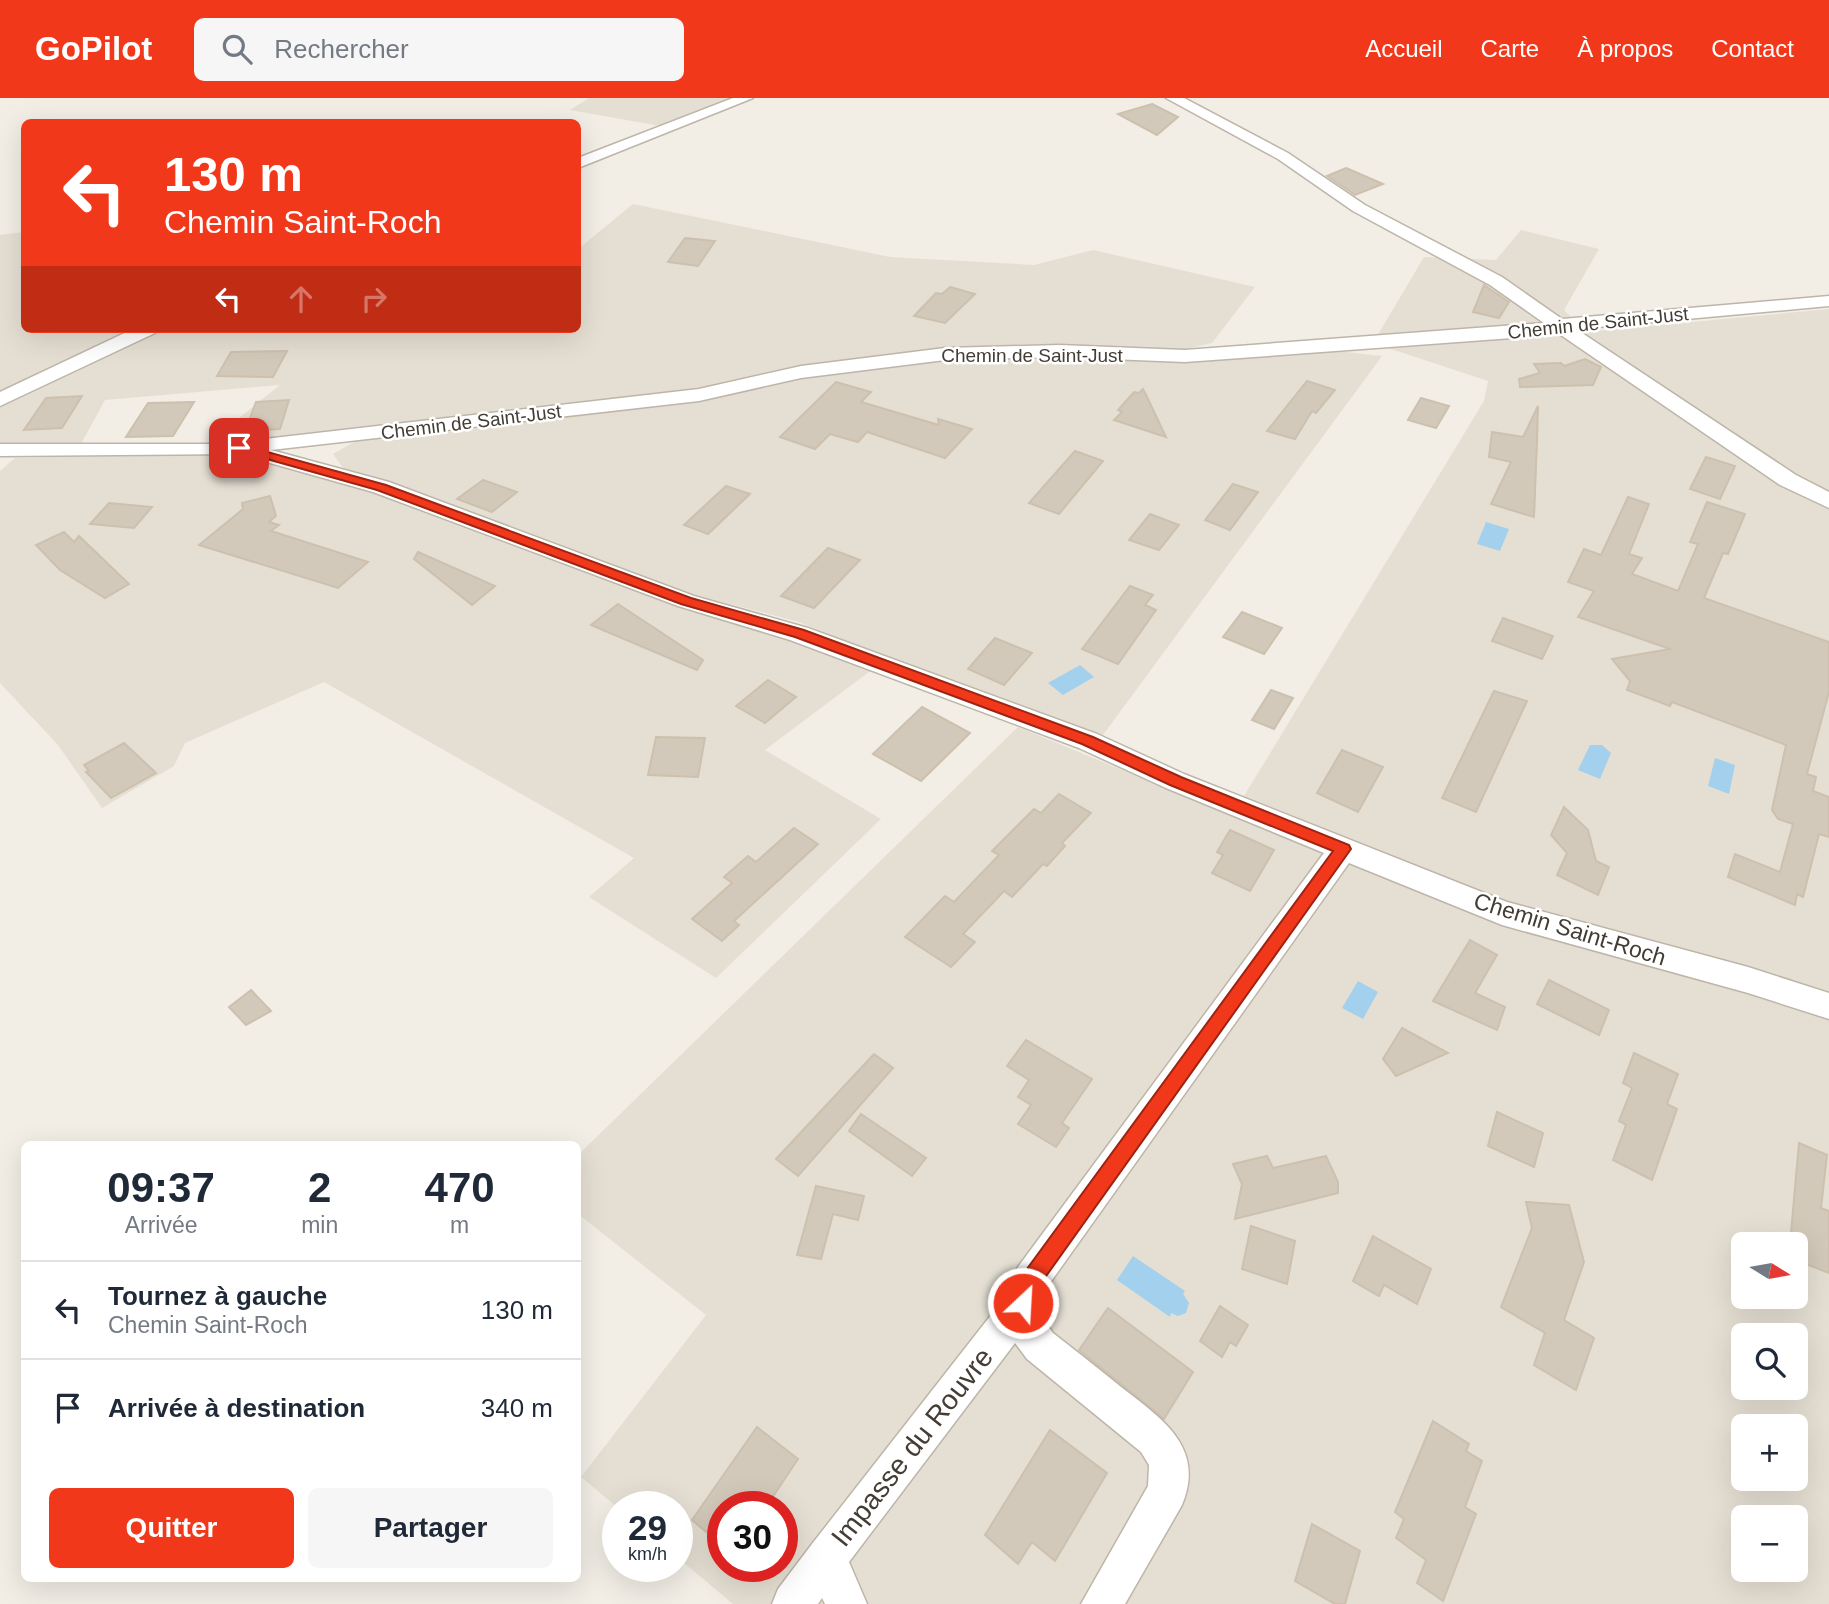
<!DOCTYPE html>
<html lang="fr">
<head>
<meta charset="utf-8">
<style>
	body { margin:0; font-family:Arial,sans-serif; background:#f6f6f7; color:#1f2937; height:100vh; display:flex; flex-direction:column; font-size:26px; white-space:nowrap }
	* { box-sizing:border-box; margin:0 }
	p { font-size:23px; color:#747a83 }
	.icon { flex:none; width:38px; height:38px; fill:none; stroke:currentColor; stroke-width:2; stroke-linecap:round; stroke-linejoin:round }
	.map { position:relative; flex:1; overflow:hidden }
	.panel { position:absolute; left:21px; top:1043px; width:560px; height:441px; display:flex; flex-direction:column; background:#fff; border-radius:10px; box-shadow:0 7px 28px #0002 }
	.panel>* { flex:none }
	.top-card { position:absolute; left:21px; top:21px; width:560px; height:214px; border-radius:10px; box-shadow:0 7px 28px #0002; background:#f2381b; color:#fff; overflow:hidden }
	.needle { width:46px; rotate:101deg }
	.tools { position:absolute; left:1731px; top:1134px; display:grid; gap:14px }
	.tools a { display:grid; place-items:center; width:77px; height:77px; border-radius:10px; background:#fff; box-shadow:0 7px 28px #0002; font-size:35px }
	.speed { position:absolute; left:602px; top:1393px; display:flex; gap:14px; font-size:35px; font-weight:700; text-align:center }
	.speed>* { display:grid; place-content:center; width:91px; height:91px; border-radius:50%; background:#fff; box-shadow:0 7px 28px #0002; line-height:1 }
	.speed small { font-size:18px; font-weight:400 }
	.speed .limit { border:10px solid #d22; background:#fff; color:#111 }
	.pin { position:absolute; display:grid; place-items:center; width:60px; height:60px; color:#fff; margin:-30px; border-radius:14px; box-shadow:0 4px 10px #0006 }
	.me { position:absolute; width:77px; margin:-38px; rotate:25deg; stroke-linejoin:round; filter:drop-shadow(0 0 5px #0008) }
	.turn { display:flex; align-items:center; gap:24px; height:147px; padding:0 28px; font-size:32px }
	.turn .icon { width:91px; height:91px; stroke-width:2.5 }
	.turn b { display:block; font-size:49px; line-height:60px }
	.lanes { display:flex; align-items:center; height:66px; padding:0 28px; background:#0003; justify-content:center; gap:35px; direction:ltr }
	.lanes .off { opacity:.35 }
	.eta { display:flex; justify-content:space-evenly; align-items:center; height:119px; text-align:center }
	.eta b { font-size:42px; font-weight:700; line-height:49px }
	.cta { display:flex; gap:14px; margin-top:auto; padding:14px 28px }
	.cta a { flex:1; height:80px; border-radius:10px; background:#f2381b; color:#fff; font-size:28px; font-weight:700; line-height:80px; text-align:center }
	.cta a+a { background:#f6f6f7; color:#1f2937 }
	ul { padding:0; list-style:none }
	li { display:flex; align-items:center; gap:21px; height:98px; padding:0 28px; border-top:2px solid #e0e1e3 }
	li div { flex:1 }
	li b { display:block; font-size:26px }
	li em { font-style:normal }
	header { display:flex; align-items:center; gap:42px; box-sizing:border-box; height:98px; padding:0 35px; background:#f2381b; color:#fff }
	header strong { font-size:33px }
	nav { display:flex; gap:38px; margin-inline-start:auto; font-size:24px }
	.search { width:490px; height:63px; background:#f6f6f7; display:flex; align-items:center; gap:18px; box-sizing:border-box; padding:0 24px; border-radius:10px; color:#747a83; font-size:26px }
	.map>svg:first-child { display:block }
	.residential { fill:#e5dfd3; fill-rule:evenodd }
	.water { fill:#a2d0ed }
	.building { fill:#d3c9ba; stroke:#cdc0ae; stroke-width:2 }
	.lines { fill:none; stroke-linecap:round; stroke-linejoin:round }
	.street-casing { stroke:#bdb5a8; stroke-width:3 }
	.street { fill:#fff; fill-rule:evenodd }
	.route { fill:#f2381b; stroke:#9d2412; stroke-width:2 }
	.labels { text-anchor:middle; dominant-baseline:central; stroke-width:5; stroke-linejoin:round; paint-order:stroke }
	.far-street-label { font-size:19px; fill:#443d35; stroke:#fff }
	.street-label { font-size:23px; fill:#443d35; stroke:#fff }
	.near-street-label { font-size:28px; fill:#443d35; stroke:#fff }
</style>
</head>
<body>
<header>
<strong>GoPilot</strong>
<div class="search"><svg class="icon" aria-label="search" viewBox="0 0 24 24"><circle cx="10" cy="10" r="6"/><path d="M15 15l6 6"/></svg>Rechercher</div>
<nav><a>Accueil</a><a>Carte</a><a>À propos</a><a>Contact</a></nav>
</header>
<div class="map">
<svg width="1829" height="1506" viewBox="0 0 1829 1506">
	<rect width="100%" height="100%" fill="#f2ede5"/>
	<!-- residential -->
	<g class="residential">
		<polygon points="589,0 740,0 666,29 570,12"/>
		<polygon points="633,106 890,159 1034,167 1093,152 1255,189 1212,245 1178,253 1060,248 946,249 803,267 692,293 243,344 209,344 280,287 105,302 81,346 0,347 0,308 18,297 166,231 578,231 578,151"/>
		<polygon points="1521,132 1599,151 1564,212 1586,234 1829,211 1829,900 1503,807 1241,703 1484,303 1488,283 1373,245 1424,159 1496,162"/>
		<polygon points="24,134 24,231 132,231 0,294 0,137"/>
		<polygon points="1319,251 1382,258 1103,637 886,559 799,524 688,495 344,371 333,356 361,340 435,335 699,304 805,280 947,262 1183,263"/>
		<polygon points="190,355 243,357 355,388 522,447 679,510 793,542 873,571 765,652 881,721 716,880 589,799 634,760 324,584 185,645 174,668 102,710 58,647 0,585 0,373 15,360"/>
		<path d="M1018,629L1239,720L1327,752L1829,920V1506H733L677,1459V1409L618,1410L581,1379L706,1217L578,1116V1057ZM1743,1146H1796V1199H1743ZM1743,1237H1796V1290H1743ZM1743,1328H1796V1381H1743ZM723,1409H782V1468H723ZM1743,1419H1796V1472H1743Z"/>
	</g>
	<!-- water -->
	<g class="water">
		<polygon points="1486,424 1509,431 1500,453 1477,446"/>
		<polygon points="1080,567 1094,579 1063,597 1048,585"/>
		<polygon points="1590,647 1602,647 1611,655 1600,681 1578,672"/>
		<polygon points="1715,660 1735,667 1729,696 1708,688"/>
		<polygon points="1358,883 1378,894 1363,921 1342,910"/>
		<polygon points="1133,1158 1185,1193 1183,1196 1189,1205 1186,1215 1178,1218 1171,1215 1170,1219 1117,1182"/>
	</g>
	<!-- building -->
	<g class="building">
		<polygon points="1152,6 1178,19 1157,37 1118,16"/>
		<polygon points="1346,70 1383,86 1355,97 1327,78"/>
		<polygon points="685,140 715,143 698,168 668,164"/>
		<polygon points="1484,187 1509,204 1499,220 1473,214"/>
		<polygon points="950,189 975,196 945,225 914,218 936,195 942,196"/>
		<polygon points="287,253 273,279 217,278 231,254"/>
		<polygon points="1585,261 1601,269 1593,287 1520,289 1519,281 1540,275 1534,266 1561,265 1564,268"/>
		<polygon points="1307,283 1335,292 1316,315 1312,313 1295,341 1267,333"/>
		<polygon points="836,284 871,294 861,304 939,327 938,321 972,331 945,360 867,334 858,344 830,336 815,351 780,339"/>
		<polygon points="1143,291 1147,299 1166,339 1114,322 1122,314 1118,312 1134,294 1139,295"/>
		<polygon points="82,298 62,330 24,332 46,300"/>
		<polygon points="1421,300 1449,308 1436,330 1408,322"/>
		<polygon points="289,302 280,331 251,333 253,328 247,328 256,304"/>
		<polygon points="194,304 173,338 126,339 148,305"/>
		<polygon points="1538,308 1537,342 1534,419 1491,406 1511,364 1489,359 1492,334 1523,339"/>
		<polygon points="1075,353 1103,363 1059,416 1029,405"/>
		<polygon points="1706,359 1735,368 1720,401 1690,391"/>
		<polygon points="483,382 517,394 492,414 457,401"/>
		<polygon points="1233,386 1258,394 1230,432 1205,422"/>
		<polygon points="726,388 750,396 708,436 684,427"/>
		<polygon points="270,398 276,418 269,424 279,427 271,433 368,464 338,490 199,447 243,411 242,405"/>
		<polygon points="1628,399 1649,406 1629,456 1642,460 1632,476 1678,493 1698,446 1690,444 1707,404 1745,416 1728,456 1723,455 1704,500 1829,544 1829,594 1807,676 1816,679 1813,693 1829,699 1829,739 1819,736 1803,799 1797,796 1795,807 1728,779 1735,756 1780,774 1793,726 1778,721 1772,712 1786,647 1672,604 1670,608 1627,592 1630,583 1612,561 1670,551 1578,519 1594,493 1568,484 1584,451 1601,457"/>
		<polygon points="109,405 152,409 134,430 90,426"/>
		<polygon points="1150,416 1179,427 1159,452 1129,442"/>
		<polygon points="64,434 74,444 79,438 129,486 105,500 60,472 36,447"/>
		<polygon points="828,450 860,462 814,510 781,498"/>
		<polygon points="418,454 495,488 472,507 414,461"/>
		<polygon points="1130,488 1153,497 1145,507 1156,512 1118,566 1082,551"/>
		<polygon points="618,506 703,562 697,572 591,527"/>
		<polygon points="1242,514 1282,530 1264,556 1223,539"/>
		<polygon points="1503,520 1553,538 1542,561 1492,543"/>
		<polygon points="995,540 1032,555 1004,587 968,571"/>
		<polygon points="768,582 796,599 765,625 736,608"/>
		<polygon points="1271,592 1293,600 1274,631 1252,622"/>
		<polygon points="1494,593 1527,603 1476,714 1442,700"/>
		<polygon points="922,609 970,635 921,683 873,656"/>
		<polygon points="656,639 705,640 698,679 648,677"/>
		<polygon points="124,645 156,675 111,700 86,674 89,673 84,667"/>
		<polygon points="1342,652 1383,669 1358,714 1317,695"/>
		<polygon points="1059,696 1091,715 1062,745 1065,748 1047,768 1043,766 1012,799 1004,793 963,836 975,844 951,869 905,839 945,798 954,804 999,757 992,753 1034,711 1041,715"/>
		<polygon points="1564,709 1588,732 1596,763 1609,769 1598,797 1557,777 1567,755 1551,737"/>
		<polygon points="794,730 818,746 734,823 739,827 722,843 692,821 732,785 724,779 748,758 756,764"/>
		<polygon points="1230,732 1274,752 1250,793 1212,775 1223,757 1217,754"/>
		<polygon points="1470,842 1497,857 1475,895 1505,909 1497,932 1433,903"/>
		<polygon points="1549,882 1609,912 1599,937 1537,906"/>
		<polygon points="251,892 271,913 246,927 229,909"/>
		<polygon points="1402,930 1448,955 1396,978 1383,961"/>
		<polygon points="1026,942 1092,981 1062,1025 1069,1030 1056,1049 1018,1026 1031,1007 1018,999 1029,982 1007,968"/>
		<polygon points="1634,955 1678,976 1667,1006 1677,1011 1652,1082 1613,1062 1626,1027 1619,1023 1632,990 1623,985"/>
		<polygon points="874,956 893,970 798,1078 776,1061"/>
		<polygon points="1497,1014 1543,1035 1534,1069 1488,1048"/>
		<polygon points="861,1016 926,1060 912,1078 849,1033"/>
		<polygon points="1799,1045 1827,1057 1821,1110 1829,1113 1829,1175 1796,1162 1796,1146 1790,1146"/>
		<polygon points="1267,1058 1273,1070 1326,1058 1338,1084 1338,1095 1235,1121 1242,1086 1233,1066"/>
		<polygon points="816,1088 864,1098 858,1122 833,1116 821,1161 797,1157"/>
		<polygon points="1526,1104 1569,1107 1584,1164 1564,1222 1594,1240 1576,1292 1534,1267 1545,1235 1501,1209 1532,1130"/>
		<polygon points="1251,1128 1295,1143 1287,1186 1242,1171"/>
		<polygon points="1373,1138 1431,1171 1417,1206 1384,1187 1379,1198 1353,1183"/>
		<polygon points="1220,1208 1248,1227 1236,1248 1230,1244 1222,1259 1200,1243"/>
		<polygon points="1108,1210 1193,1274 1164,1321 1079,1252"/>
		<polygon points="1433,1323 1469,1346 1466,1353 1482,1363 1465,1409 1476,1416 1443,1503 1417,1485 1426,1462 1396,1440 1404,1421 1395,1414"/>
		<polygon points="757,1329 798,1361 766,1409 723,1409 723,1448 692,1422"/>
		<polygon points="1050,1332 1107,1375 1055,1463 1032,1444 1018,1466 985,1437"/>
		<polygon points="1312,1426 1360,1453 1345,1506 1335,1506 1295,1483"/>
	</g>
	<g class="lines">
		<defs>
			<g id="street">
				<polygon points="733,0 753,0 578,70 578,60"/>
				<path d="M1166,0H1184L1288,55L1365,107L1502,179L1562,221L1829,198V208L1576,231L1796,377L1829,394V410L1780,387L1555,233L1540,238L1185,264L1059,259L945,262L801,280L699,303L271,352L389,384L694,498L808,530L1097,636L1184,676L1507,804L1748,869L1829,895V921L1748,895L1502,827L1349,765L1045,1192C1039,1211 1042,1219 1053,1235C1076,1253 1099,1271 1121,1289C1162,1321 1206,1349 1182,1407L1125,1506H1081L1148,1388L1149,1367L1141,1354L1027,1261L1015,1245L849,1464L867,1506H825L822,1500L818,1506H772L778,1491L812,1446L1009,1194L1018,1169L1324,755L1166,690L1079,650L790,542L678,508L373,394L238,356L0,358V346H247L256,342L699,291L801,268L945,250L1059,247L1185,252L1544,225L1490,187L1353,113L1278,61Z"/>
				<polygon points="133,231 157,231 155,235 0,308 0,294"/>
			</g>
		</defs>
		<!-- street casing -->
		<use href="#street" class="street-casing"/>
		<!-- street -->
		<use href="#street" class="street"/>
	</g>
	<!-- route -->
	<polygon class="route" points="239,346 386,387 691,500 804,532 1093,639 1181,679 1349,747 1351,751 1039,1188 1030,1213 1023,1216 1016,1213 1013,1205 1024,1175 1333,753 1170,687 1082,646 795,539 681,506 377,392 235,352 235,348"/>
	<g class="labels">
		<!-- far-street labels -->
		<g class="far-street-label">
			<text transform="translate(1598 225) rotate(-6)">Chemin de Saint-Just</text>
			<text x="1032" y="257">Chemin de Saint-Just</text>
			<text transform="translate(471 324) rotate(-7)">Chemin de Saint-Just</text>
		</g>
		<!-- street labels -->
		<g class="street-label">
			<text transform="translate(1570 831) rotate(17)">Chemin Saint-Roch</text>
		</g>
		<!-- near-street labels -->
		<g class="near-street-label">
			<text transform="translate(912 1349) rotate(-52)">Impasse du Rouvre</text>
		</g>
	</g>
</svg>
<div class="tools">
<a><svg class="needle" viewBox="-14 -14 28 28"><path d="M0-13l5 13h-10z" fill="#e53935"/><path d="M0 13l5-13h-10z" fill="#747a83"/></svg></a>
<a><svg class="icon" aria-label="search" viewBox="0 0 24 24"><circle cx="10" cy="10" r="6"/><path d="M15 15l6 6"/></svg></a>
<a>+</a>
<a>−</a>
</div>
<div class="speed"><div>29<small>km/h</small></div><div class="limit">30</div></div>
<div class="pin" style="left:239px;top:350px;background:#d93025"><svg class="icon" aria-label="arrive" viewBox="0 0 24 24"><path d="M6 21V4h12l-3 4 3 4H6"/></svg></div>
<svg class="me" style="left:1023px;top:1205px" viewBox="-20 -20 40 40"><circle r="17" fill="#f2381b" stroke="#fff" stroke-width="3"/><path d="M0-11L8 9 0 5-8 9z" fill="#fff"/></svg>
<div class="top-card">
<div class="turn"><svg class="icon" aria-label="left" viewBox="0 0 24 24"><path d="M17 20v-9H6M10 6l-5 5 5 5"/></svg><div><b>130 m</b>Chemin Saint-Roch</div></div>
<div class="lanes"><svg class="icon" aria-label="left" viewBox="0 0 24 24"><path d="M17 20v-9H6M10 6l-5 5 5 5"/></svg><svg class="icon off" aria-label="ahead" viewBox="0 0 24 24"><path d="M12 20V5M6 11l6-6 6 6"/></svg><svg class="icon off" aria-label="right" viewBox="0 0 24 24"><path d="M7 20v-9h11M14 6l5 5-5 5"/></svg></div>
</div>
<section class="panel">
<div class="eta">
<div><b>09:37</b><p>Arrivée</p></div>
<div><b>2</b><p>min</p></div>
<div><b>470</b><p>m</p></div>
</div>
<ul>
<li><svg class="icon" aria-label="left" viewBox="0 0 24 24"><path d="M17 20v-9H6M10 6l-5 5 5 5"/></svg><div><b>Tournez à gauche</b><p>Chemin Saint-Roch</p></div><em>130 m</em></li>
<li><svg class="icon" aria-label="arrive" viewBox="0 0 24 24"><path d="M6 21V4h12l-3 4 3 4H6"/></svg><div><b>Arrivée à destination</b></div><em>340 m</em></li>
</ul>
<div class="cta"><a>Quitter</a><a>Partager</a></div>
</section>
</div>
</body>
</html>
